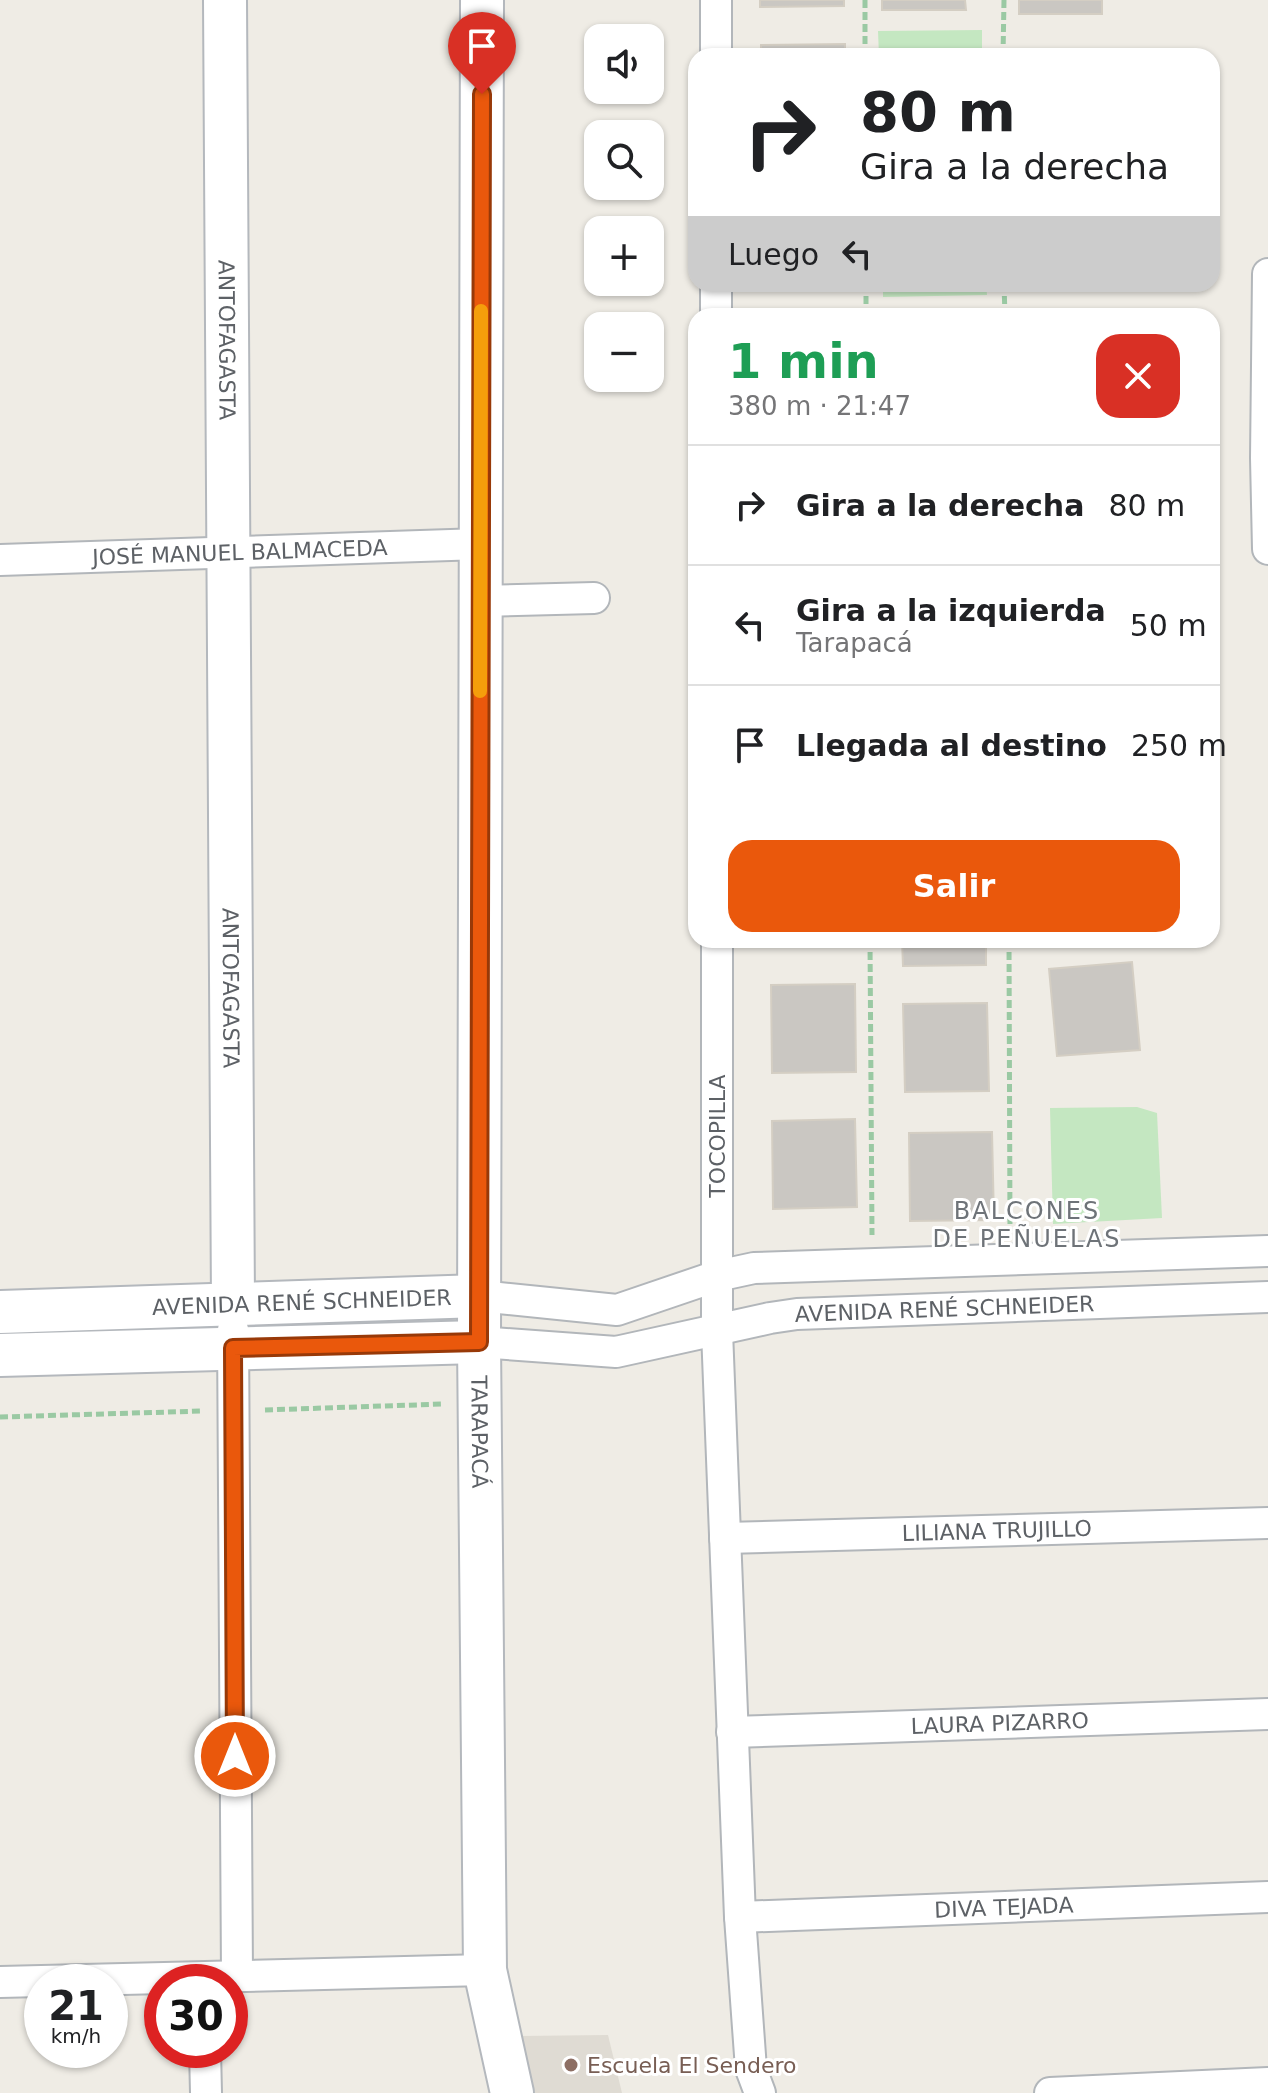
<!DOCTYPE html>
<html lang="es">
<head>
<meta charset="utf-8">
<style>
	body { margin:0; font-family:"DejaVu Sans",sans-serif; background:#f2f2f2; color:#202124; height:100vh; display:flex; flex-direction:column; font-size:30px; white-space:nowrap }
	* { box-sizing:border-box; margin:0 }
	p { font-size:26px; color:#757577 }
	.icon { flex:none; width:44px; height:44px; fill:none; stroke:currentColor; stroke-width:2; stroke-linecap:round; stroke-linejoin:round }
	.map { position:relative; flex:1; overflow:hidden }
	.sheet { position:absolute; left:688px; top:308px; width:532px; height:640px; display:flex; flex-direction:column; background:#fff; border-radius:24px; box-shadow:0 2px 6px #0004 }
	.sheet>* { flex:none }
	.guide { position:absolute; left:688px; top:48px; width:532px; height:244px; border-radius:24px; box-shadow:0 2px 6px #0004; background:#fff; color:#202124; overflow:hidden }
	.tools { position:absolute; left:584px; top:24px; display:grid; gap:16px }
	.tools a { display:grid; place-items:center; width:80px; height:80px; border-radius:16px; background:#fff; box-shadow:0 2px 6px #0004; font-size:40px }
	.speed { position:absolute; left:24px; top:1964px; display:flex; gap:16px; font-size:40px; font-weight:700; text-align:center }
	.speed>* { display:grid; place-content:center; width:104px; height:104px; border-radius:50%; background:#fff; box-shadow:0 2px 6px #0004; line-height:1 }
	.speed small { font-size:20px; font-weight:400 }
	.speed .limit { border:12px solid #d22; background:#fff; color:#111 }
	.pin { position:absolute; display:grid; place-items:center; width:68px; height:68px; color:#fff; margin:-82px -34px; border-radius:50% 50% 50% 0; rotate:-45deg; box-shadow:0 0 8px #0007 }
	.pin .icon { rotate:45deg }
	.me { position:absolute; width:88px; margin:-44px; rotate:0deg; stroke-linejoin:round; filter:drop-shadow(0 0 6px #0008) }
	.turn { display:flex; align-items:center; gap:28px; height:168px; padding:0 40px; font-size:36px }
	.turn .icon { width:104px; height:104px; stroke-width:2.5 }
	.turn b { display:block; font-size:56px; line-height:68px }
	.then { display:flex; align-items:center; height:76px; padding:0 40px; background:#0003; gap:16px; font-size:30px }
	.round { display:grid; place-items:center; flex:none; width:84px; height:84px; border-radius:24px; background:#f2f2f2 }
	.head { display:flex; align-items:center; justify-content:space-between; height:136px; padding:0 40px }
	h1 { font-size:48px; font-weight:600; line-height:60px; color:#1e9e55 }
	.primary-button { display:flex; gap:16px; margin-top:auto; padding:16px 40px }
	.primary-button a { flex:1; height:92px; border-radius:24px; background:#ea580c; color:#fff; font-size:32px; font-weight:600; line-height:92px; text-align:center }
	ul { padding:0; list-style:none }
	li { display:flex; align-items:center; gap:24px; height:120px; padding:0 40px; border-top:2px solid #e0e0e0 }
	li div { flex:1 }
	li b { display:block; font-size:30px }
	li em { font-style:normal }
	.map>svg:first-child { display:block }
	.education { fill:#dfdbd3 }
	.green { fill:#c4e7c1 }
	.building { fill:#cac7c2; stroke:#d4cec3; stroke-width:2 }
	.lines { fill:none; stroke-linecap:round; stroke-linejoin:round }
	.street-casing { stroke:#b2b6ba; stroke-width:34 }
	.secondary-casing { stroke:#b4b8bd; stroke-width:46 }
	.path { stroke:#9ac9a3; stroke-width:5; stroke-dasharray:8 4; stroke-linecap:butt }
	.street { stroke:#fff; stroke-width:30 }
	.secondary { stroke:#fff; stroke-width:42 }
	.route-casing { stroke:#983908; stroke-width:20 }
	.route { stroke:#ea580c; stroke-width:14 }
	.slow { stroke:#f59e0b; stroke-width:14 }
	.education-dot { fill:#8d6e63; stroke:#fff; stroke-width:3 }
	.labels { text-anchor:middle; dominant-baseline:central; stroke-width:6; stroke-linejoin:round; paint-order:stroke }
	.street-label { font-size:22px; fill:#5d6166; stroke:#fff }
	.education-label { font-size:22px; fill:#785e54; stroke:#fff; text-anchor:start }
	.neighbourhood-label { font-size:24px; letter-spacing:2px; fill:#6e7378; stroke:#fff }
</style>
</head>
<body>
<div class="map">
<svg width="1268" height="2093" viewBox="0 0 1268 2093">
	<rect width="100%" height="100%" fill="#efece5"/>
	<!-- education -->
	<polygon class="education" points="608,2035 622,2093 535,2093 519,2036"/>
	<!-- green -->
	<g class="green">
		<polygon points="982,30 982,56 879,56 878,31"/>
		<polygon points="883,284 986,284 987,295 883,297"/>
		<polygon points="1137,1107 1157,1113 1162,1218 1053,1224 1050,1108"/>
	</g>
	<!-- building -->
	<g class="building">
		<polygon points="760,0 844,0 844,6 760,7"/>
		<polygon points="882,0 965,0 966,10 882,10"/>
		<rect x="1019" y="0" width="83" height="14"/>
		<polygon points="845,44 845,56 761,56 761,45"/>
		<polygon points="902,940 986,940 986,965 903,966"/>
		<polygon points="1132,962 1140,1050 1057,1056 1049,969"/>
		<polygon points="855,984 856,1072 772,1073 771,985"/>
		<polygon points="987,1003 989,1091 905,1092 903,1004"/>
		<polygon points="855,1119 857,1207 773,1209 772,1121"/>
		<polygon points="992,1132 994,1220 910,1221 909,1133"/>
	</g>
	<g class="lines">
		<defs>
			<g id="street">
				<polyline points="716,0 716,56"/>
				<polyline points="1268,274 1266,458 1268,549"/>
				<polyline points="716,284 716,316"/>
				<path id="s1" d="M0,560L481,544"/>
				<polyline points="480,601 594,598"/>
				<polyline points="717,940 717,1331 740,1917 751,2069 760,2093"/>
				<polyline points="479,1296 617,1310 717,1276 754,1268 1268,1251"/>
				<polyline points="233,1330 237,1976"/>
				<path id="s2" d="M479,1342L616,1352L770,1318L797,1314L1268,1297"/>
				<path id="s3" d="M725,1538L1268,1523"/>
				<path id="s4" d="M732,1732L1268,1714"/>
				<path id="s5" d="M740,1917L1268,1897"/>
				<polyline points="0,1982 485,1970"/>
				<polyline points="205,2050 206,2093"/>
				<polyline points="1050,2093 1268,2083"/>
			</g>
			<g id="secondary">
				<path id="s6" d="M225,0L233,1304"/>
				<path id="s7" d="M482,0L479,1342L485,1970L512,2093"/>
				<path id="s8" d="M0,1312L479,1296"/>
				<polyline points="0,1355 479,1342"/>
			</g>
		</defs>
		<!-- street casing -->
		<use href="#street" class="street-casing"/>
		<!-- secondary casing -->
		<use href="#secondary" class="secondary-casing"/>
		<!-- path -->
		<g class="path">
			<polyline points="865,0 865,56"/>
			<polyline points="1003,56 1004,0"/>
			<polyline points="866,284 866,316"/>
			<polyline points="1004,284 1005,316"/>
			<polyline points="870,940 872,1235"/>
			<polyline points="1009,940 1010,1231"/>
			<polyline points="265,1410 443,1404"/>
			<polyline points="0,1417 203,1411"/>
		</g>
		<!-- street -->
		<use href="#street" class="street"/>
		<!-- secondary -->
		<use href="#secondary" class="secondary"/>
	</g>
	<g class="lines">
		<defs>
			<polyline id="route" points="235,1756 233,1348 479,1342 482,94"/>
		</defs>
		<!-- route casing -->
		<use href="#route" class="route-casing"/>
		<!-- route -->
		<use href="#route" class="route"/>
		<!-- slow -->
		<polyline class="slow" points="480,691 481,311"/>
	</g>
	<!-- markers -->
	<circle class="education-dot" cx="571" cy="2065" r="8"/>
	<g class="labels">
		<!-- street labels -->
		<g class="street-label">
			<text stroke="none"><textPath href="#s6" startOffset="340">ANTOFAGASTA</textPath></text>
			<text stroke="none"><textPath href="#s1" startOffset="240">JOSÉ MANUEL BALMACEDA</textPath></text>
			<text stroke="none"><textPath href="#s6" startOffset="988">ANTOFAGASTA</textPath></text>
			<text transform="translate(717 1136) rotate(-90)">TOCOPILLA</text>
			<text stroke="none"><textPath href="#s8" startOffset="302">AVENIDA RENÉ SCHNEIDER</textPath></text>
			<text stroke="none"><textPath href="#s2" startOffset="470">AVENIDA RENÉ SCHNEIDER</textPath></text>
			<text stroke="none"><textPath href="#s7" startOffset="1432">TARAPACÁ</textPath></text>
			<text stroke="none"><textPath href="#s3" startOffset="272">LILIANA TRUJILLO</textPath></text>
			<text stroke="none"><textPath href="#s4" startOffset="268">LAURA PIZARRO</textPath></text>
			<text stroke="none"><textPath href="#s5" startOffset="264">DIVA TEJADA</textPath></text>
		</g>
		<!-- education labels -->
		<g class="education-label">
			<text x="587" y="2065">Escuela El Sendero</text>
		</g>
		<!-- neighbourhood labels -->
		<g class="neighbourhood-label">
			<text x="1027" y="1211">BALCONES<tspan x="1027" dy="28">DE PEÑUELAS</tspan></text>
		</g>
	</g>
</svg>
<div class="tools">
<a><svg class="icon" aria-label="sound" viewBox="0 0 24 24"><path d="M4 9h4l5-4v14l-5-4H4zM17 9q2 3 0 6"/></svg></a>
<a><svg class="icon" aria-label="search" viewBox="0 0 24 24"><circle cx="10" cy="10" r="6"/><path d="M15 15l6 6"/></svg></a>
<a>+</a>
<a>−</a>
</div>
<div class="speed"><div>21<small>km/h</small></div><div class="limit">30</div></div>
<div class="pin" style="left:482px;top:94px;background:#d93025"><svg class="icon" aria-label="arrive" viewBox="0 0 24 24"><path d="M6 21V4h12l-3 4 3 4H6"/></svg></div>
<svg class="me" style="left:235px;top:1756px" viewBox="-20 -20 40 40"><circle r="17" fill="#ea580c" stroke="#fff" stroke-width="3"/><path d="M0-11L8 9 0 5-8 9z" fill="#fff"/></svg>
<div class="guide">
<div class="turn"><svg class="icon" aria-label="right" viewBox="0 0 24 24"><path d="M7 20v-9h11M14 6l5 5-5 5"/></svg><div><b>80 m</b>Gira a la derecha</div></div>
<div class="then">Luego<svg class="icon" aria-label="left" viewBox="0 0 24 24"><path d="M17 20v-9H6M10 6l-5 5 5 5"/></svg></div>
</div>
<section class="sheet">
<div class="head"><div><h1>1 min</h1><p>380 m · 21:47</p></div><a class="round" style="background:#d93025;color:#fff"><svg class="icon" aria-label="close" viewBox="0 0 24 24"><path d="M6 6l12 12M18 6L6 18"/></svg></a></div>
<ul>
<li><svg class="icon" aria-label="right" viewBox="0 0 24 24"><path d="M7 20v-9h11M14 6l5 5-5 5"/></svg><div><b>Gira a la derecha</b></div><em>80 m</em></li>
<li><svg class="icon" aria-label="left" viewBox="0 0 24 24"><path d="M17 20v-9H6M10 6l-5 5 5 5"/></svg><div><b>Gira a la izquierda</b><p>Tarapacá</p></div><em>50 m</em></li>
<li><svg class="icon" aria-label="arrive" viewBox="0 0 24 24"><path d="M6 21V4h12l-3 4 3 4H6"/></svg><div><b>Llegada al destino</b></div><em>250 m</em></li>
</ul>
<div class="primary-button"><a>Salir</a></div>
</section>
</div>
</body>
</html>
